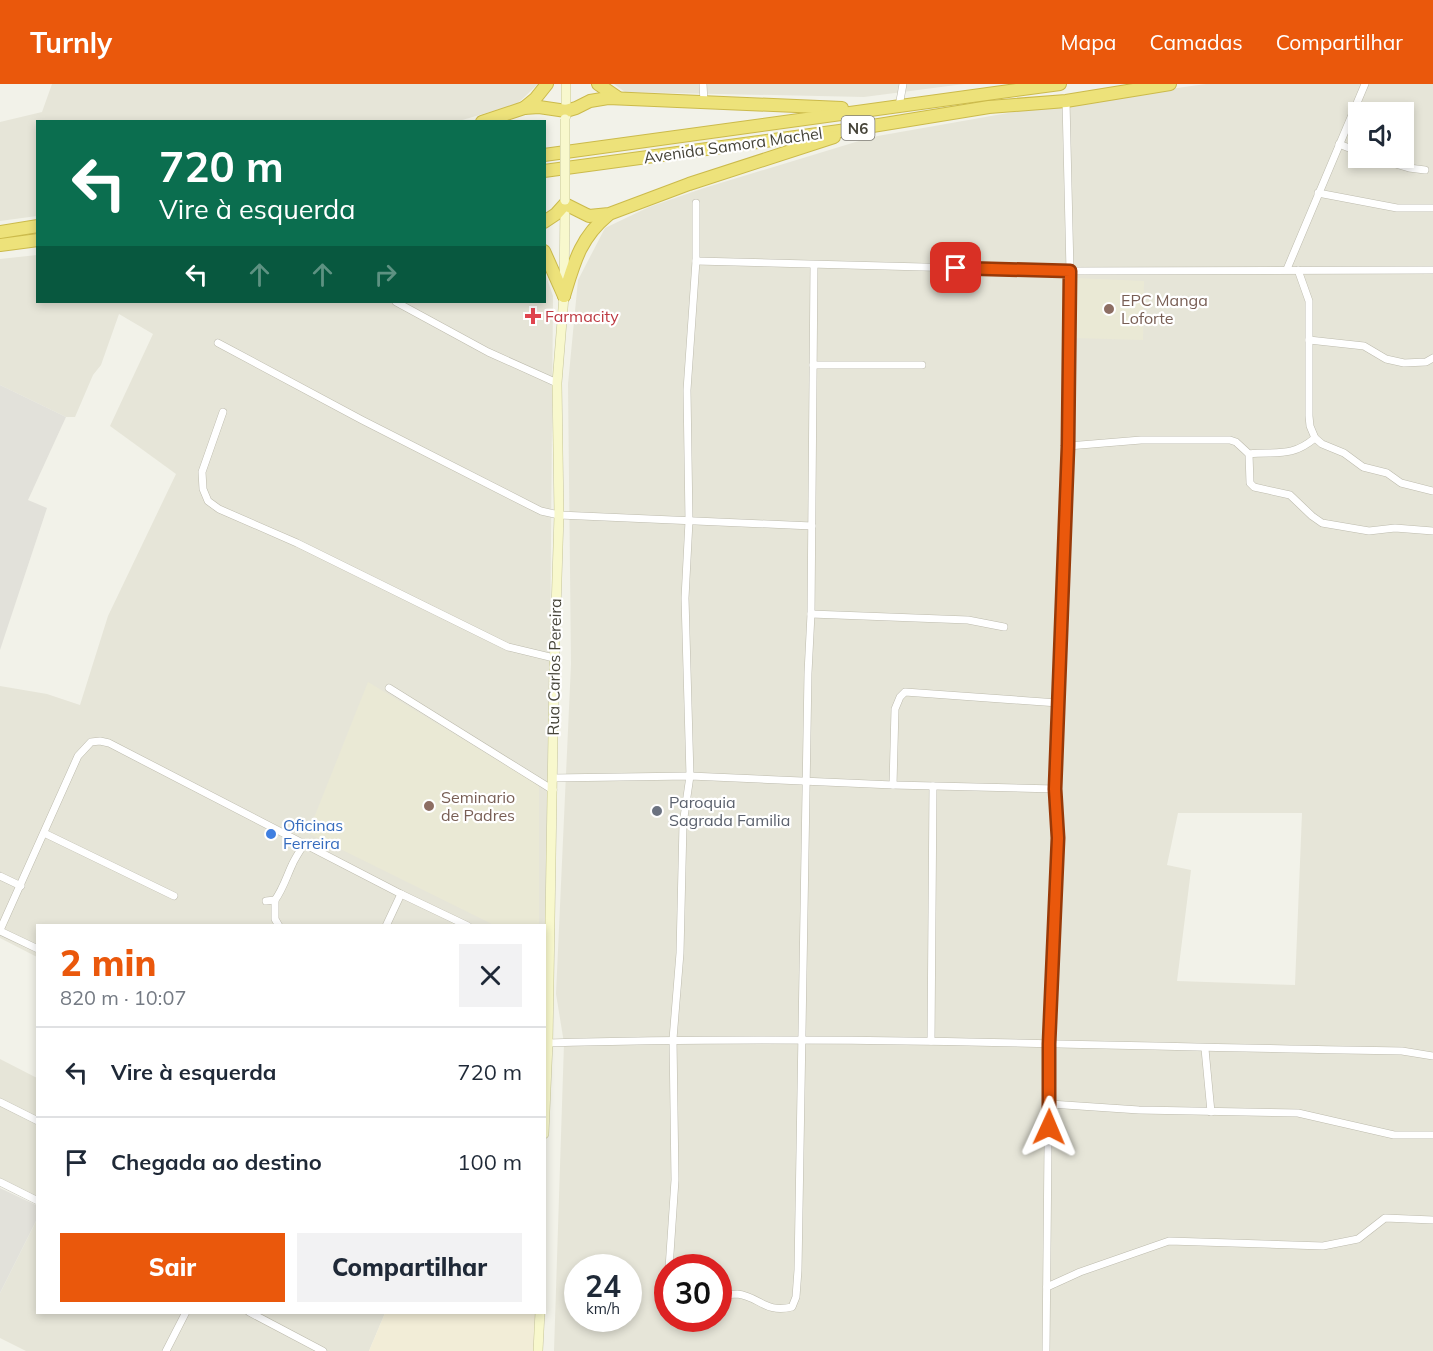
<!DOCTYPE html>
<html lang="pt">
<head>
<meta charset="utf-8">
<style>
	body { margin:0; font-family:Mulish,sans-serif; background:#f2f2f3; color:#1f2937; height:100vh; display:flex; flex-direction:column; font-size:22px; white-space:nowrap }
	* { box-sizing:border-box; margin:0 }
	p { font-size:20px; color:#747a83 }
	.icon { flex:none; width:33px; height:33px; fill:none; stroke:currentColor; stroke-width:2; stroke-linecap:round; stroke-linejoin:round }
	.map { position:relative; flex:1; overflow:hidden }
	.side { position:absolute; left:36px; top:840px; width:510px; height:390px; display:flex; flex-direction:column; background:#fff; border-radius:0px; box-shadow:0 3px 9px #0003 }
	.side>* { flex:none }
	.banner { position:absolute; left:36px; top:36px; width:510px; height:183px; border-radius:0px; box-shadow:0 3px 9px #0003; background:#0b6e4f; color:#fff; overflow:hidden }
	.tools { position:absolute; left:1348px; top:18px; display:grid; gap:12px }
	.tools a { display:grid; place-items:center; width:66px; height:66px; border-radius:0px; background:#fff; box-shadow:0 3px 9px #0003; font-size:30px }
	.speed { position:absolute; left:564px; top:1170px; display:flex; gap:12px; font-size:30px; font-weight:700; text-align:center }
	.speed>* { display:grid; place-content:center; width:78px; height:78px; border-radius:50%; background:#fff; box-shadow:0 3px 9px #0003; line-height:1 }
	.speed small { font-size:15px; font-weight:400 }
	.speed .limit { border:9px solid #d22; background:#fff; color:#111 }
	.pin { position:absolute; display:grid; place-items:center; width:51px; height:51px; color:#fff; margin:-26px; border-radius:12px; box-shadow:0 3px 9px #0006 }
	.me { position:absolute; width:66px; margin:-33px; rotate:1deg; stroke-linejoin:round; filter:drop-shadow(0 0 4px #0008) }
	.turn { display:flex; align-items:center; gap:21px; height:126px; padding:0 24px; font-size:27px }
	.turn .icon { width:78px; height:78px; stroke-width:2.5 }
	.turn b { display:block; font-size:42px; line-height:51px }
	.lanes { display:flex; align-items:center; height:57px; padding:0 24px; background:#0003; justify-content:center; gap:30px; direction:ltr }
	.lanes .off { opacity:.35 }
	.round { display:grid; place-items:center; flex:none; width:63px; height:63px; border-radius:0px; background:#f2f2f3 }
	.overview { display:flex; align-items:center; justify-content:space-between; height:102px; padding:0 24px }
	h1 { font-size:36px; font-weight:800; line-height:45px; color:#ea580c }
	.cta { display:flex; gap:12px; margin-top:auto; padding:12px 24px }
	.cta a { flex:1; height:69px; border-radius:0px; background:#ea580c; color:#fff; font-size:24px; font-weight:800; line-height:69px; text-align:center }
	.cta a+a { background:#f2f2f3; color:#1f2937 }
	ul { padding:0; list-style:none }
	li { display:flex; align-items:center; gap:18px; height:90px; padding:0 24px; border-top:2px solid #e0e1e3 }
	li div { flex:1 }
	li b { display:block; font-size:22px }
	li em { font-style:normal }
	header { display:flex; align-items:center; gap:36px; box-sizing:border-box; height:84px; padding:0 30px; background:#ea580c; color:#fff }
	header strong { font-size:28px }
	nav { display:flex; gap:33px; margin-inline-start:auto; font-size:21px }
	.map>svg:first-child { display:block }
	.residential { fill:#e6e5d8; fill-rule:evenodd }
	.commercial { fill:#f2edd7 }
	.industrial { fill:#e2e1da }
	.education { fill:#eae9d5 }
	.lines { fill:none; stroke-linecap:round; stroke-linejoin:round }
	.street-casing { stroke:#bdbbad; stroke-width:8 }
	.secondary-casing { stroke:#c7c69a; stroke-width:10 }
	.highway-casing { stroke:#cbba4b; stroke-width:14 }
	.street { stroke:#fff; stroke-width:7 }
	.secondary { stroke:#f8f8cd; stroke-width:9 }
	.highway { stroke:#ede27a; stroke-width:12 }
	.secondary-bridge-casing { stroke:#c7c69a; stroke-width:10; stroke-linecap:butt }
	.secondary-bridge { stroke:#f8f8cd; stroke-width:9 }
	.route-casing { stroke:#983908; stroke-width:15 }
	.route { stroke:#ea580c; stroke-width:10 }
	.education-dot { fill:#8d6e63; stroke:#fff; stroke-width:2 }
	.health-dot { fill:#e0444e; stroke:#fff; stroke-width:2 }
	.worship-dot { fill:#6b7280; stroke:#fff; stroke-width:2 }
	.shop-dot { fill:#3f7fe0; stroke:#fff; stroke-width:2 }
	.labels { text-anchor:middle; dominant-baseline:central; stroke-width:4.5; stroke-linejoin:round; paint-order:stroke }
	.shield { fill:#fff; stroke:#7d7b74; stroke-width:1.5 }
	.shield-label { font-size:15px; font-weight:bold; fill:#454338 }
	.street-label { font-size:16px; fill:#454338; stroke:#fff }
	.education-label { font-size:16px; fill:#785e54; stroke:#fff; text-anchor:start }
	.health-label { font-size:16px; fill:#be3a42; stroke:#fff; text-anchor:start }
	.worship-label { font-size:16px; fill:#5b616d; stroke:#fff; text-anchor:start }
	.shop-label { font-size:16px; fill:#366cbe; stroke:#fff; text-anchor:start }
</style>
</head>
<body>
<header>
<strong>Turnly</strong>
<nav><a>Mapa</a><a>Camadas</a><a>Compartilhar</a></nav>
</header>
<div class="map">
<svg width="1433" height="1267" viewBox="0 0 1433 1267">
	<rect width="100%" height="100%" fill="#f2f2e9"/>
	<!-- residential -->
	<g class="residential">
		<polygon points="52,0 538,0 517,20 459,37 38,38 37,132 0,137 0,38 42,28"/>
		<polygon points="614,0 964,0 864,13 625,8"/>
		<path d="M1206,0H1433V1267H554L564,959L556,910L571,580L568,300L578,196L605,144L649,123L704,104L872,53L1053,21ZM1359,28H1404V74H1359ZM1178,729H1302L1295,901L1177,897L1191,786L1167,781ZM578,1184H628V1234H578ZM668,1184H718V1234H668Z"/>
		<polygon points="37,171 38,218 544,218 545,189 553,212 550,580 545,873 544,842 38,842 37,873 0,854 0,602 47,610 80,621 108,532 176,390 110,342 153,250 119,230 101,281 93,291 75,333 66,333 0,301 0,175"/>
		<polygon points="0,975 37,994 37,1117 33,1111 0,1094"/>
		<polygon points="37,1135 38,1228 385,1229 369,1267 26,1267 0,1254 0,1209"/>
	</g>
	<!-- commercial -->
	<polygon class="commercial" points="385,1229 538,1229 536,1267 369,1267"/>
	<!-- industrial -->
	<g class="industrial">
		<polygon points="0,301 66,333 28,416 47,424 0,566"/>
		<polygon points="0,1104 38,1122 37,1135 0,1209"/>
	</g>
	<!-- education -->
	<g class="education">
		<polygon points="1075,194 1144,197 1143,256 1073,254"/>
		<polygon points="368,598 539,701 539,841 494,841 308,749"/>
	</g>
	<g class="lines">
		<defs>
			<g id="street">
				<polyline points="703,0 704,18"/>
				<polyline points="899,22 903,0"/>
				<polyline points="1339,60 1359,68"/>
				<polyline points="1375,74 1409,84 1425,86"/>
				<polyline points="1318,109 1397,124 1433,124"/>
				<polyline points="696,177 1070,187 1433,186"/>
				<polyline points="1287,185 1365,0"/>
				<polyline points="1298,186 1309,217 1309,332 1310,342 1315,354 1322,360 1344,369 1363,383 1387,389 1401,399 1433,407"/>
				<polyline points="396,218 488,268 557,299"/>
				<polyline points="1309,256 1364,262 1386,275 1404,279 1426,278 1433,274"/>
				<polyline points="218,259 362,336 541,427 559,431 812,442"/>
				<polyline points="813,281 922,281"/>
				<polyline points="223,328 202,388 203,405 208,417 219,425 297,459 508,563 554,574"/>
				<polyline points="1068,362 1141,356 1230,356 1236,358 1249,370 1250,399 1254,403 1290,411 1312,432 1322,439 1369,447 1395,444 1433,447"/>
				<path d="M1249,370C1277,367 1291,374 1315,354"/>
				<polyline points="811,530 968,536 1004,543"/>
				<polyline points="389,604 553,706"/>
				<polyline points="552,694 690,692 893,701 1055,705"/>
				<polyline points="893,701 895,625 900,613 905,608 1058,619"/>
				<polyline points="44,749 174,812"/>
				<polyline points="0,792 21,802"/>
				<polyline points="275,816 275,835 279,842"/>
				<path d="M266,817L275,816C283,805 286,794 292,781C295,774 300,767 304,760"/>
				<polyline points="386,842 401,810"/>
				<polyline points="0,846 78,672 91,658 100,657 109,659 401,810 468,842"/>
				<polyline points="0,847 38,865"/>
				<polyline points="931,957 933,702"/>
				<path d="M548,959C833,950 1118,963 1402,967L1433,972"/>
				<polyline points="1205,965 1211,1028"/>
				<polyline points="0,1018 38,1037"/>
				<polyline points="1050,1020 1139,1026 1298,1029 1394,1051 1433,1051"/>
				<polyline points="0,1098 38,1117"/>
				<polyline points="668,1199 675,1096 673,955 680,869 683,740 690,692 685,514 689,437 687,306 696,177 696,119"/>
				<polyline points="1047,1203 1080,1188 1169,1157 1323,1162 1358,1155 1385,1134 1433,1136"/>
				<path d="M718,1211C725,1212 731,1210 737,1210C759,1212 765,1230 792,1223L796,1213L798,1186L808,589L811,530L814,181"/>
				<polyline points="249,1228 323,1267"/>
				<polyline points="166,1267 186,1228"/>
				<polyline points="1046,1267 1049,960 1058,754 1055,705 1068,362 1070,187 1066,17"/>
			</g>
			<g id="secondary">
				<polyline points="566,32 566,0"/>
				<polyline points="544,1050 548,959 554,589 559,431 557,299 564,212 565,118"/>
				<polyline points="538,1267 540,1228"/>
			</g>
			<g id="highway">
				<polyline points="598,0 617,13"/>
				<polyline points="524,24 535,15 547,0"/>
				<polyline points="482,38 524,24 539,23 566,27 576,24 590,17 608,14 842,24"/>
				<polyline points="544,71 1060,0"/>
				<polyline points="544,87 854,45 989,23 1066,17 1170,0"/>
				<polyline points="544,138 556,130 565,120 589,132 609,130 689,100 834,53"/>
				<polyline points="0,148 38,142"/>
				<polyline points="0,161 38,156"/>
				<polyline points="544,167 564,212"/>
				<path d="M564,212C574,179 580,154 608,131"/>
			</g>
		</defs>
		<!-- street casing -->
		<use href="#street" class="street-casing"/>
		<!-- secondary casing -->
		<use href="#secondary" class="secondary-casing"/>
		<!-- highway casing -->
		<use href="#highway" class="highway-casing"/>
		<!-- street -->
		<use href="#street" class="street"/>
		<!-- secondary -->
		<use href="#secondary" class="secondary"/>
		<!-- highway -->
		<use href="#highway" class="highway"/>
		<defs>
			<polyline id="secondary-bridge" points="565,116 565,35"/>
		</defs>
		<!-- secondary-bridge casing -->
		<use href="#secondary-bridge" class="secondary-bridge-casing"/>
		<!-- secondary-bridge -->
		<use href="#secondary-bridge" class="secondary-bridge"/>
	</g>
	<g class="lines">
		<defs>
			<polyline id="route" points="956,184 1070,187 1068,362 1055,705 1058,754 1049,960 1049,1043"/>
		</defs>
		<!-- route casing -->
		<use href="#route" class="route-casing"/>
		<!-- route -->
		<use href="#route" class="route"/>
	</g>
	<!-- markers -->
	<g class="education-dot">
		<circle cx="1109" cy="225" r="6"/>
		<circle cx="429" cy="722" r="6"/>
	</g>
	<path class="health-dot" d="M530 223h6v6h6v6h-6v6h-6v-6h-6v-6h6z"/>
	<circle class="worship-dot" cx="657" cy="727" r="6"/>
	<circle class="shop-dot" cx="271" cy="750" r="6"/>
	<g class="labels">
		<!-- shield labels -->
		<rect class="shield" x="841.5" y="32" width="33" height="24" rx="4.5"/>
		<g class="shield-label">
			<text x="858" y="44">N6</text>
		</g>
		<!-- street labels -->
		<g class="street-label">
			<text transform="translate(733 61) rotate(-8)">Avenida Samora Machel</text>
			<text transform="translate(554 583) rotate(-89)">Rua Carlos Pereira</text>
		</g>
		<!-- education labels -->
		<g class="education-label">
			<text x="1121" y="216">EPC Manga<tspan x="1121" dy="18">Loforte</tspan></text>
			<text x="441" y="713">Seminario<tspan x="441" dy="18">de Padres</tspan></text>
		</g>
		<!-- health labels -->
		<g class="health-label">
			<text x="545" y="232">Farmacity</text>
		</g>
		<!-- worship labels -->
		<g class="worship-label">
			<text x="669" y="718">Paroquia<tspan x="669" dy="18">Sagrada Familia</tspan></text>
		</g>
		<!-- shop labels -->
		<g class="shop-label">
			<text x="283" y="741">Oficinas<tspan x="283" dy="18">Ferreira</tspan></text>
		</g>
	</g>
</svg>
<div class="tools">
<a><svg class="icon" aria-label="sound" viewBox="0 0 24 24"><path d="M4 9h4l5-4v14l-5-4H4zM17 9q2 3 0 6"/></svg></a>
</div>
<div class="speed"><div>24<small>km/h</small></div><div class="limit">30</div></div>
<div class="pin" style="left:956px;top:184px;background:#d93025"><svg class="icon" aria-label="arrive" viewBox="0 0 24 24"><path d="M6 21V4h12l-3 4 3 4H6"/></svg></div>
<svg class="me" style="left:1049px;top:1043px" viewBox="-20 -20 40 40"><path d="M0-17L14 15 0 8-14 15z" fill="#ea580c" stroke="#fff" stroke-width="4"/></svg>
<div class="banner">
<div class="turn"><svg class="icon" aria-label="left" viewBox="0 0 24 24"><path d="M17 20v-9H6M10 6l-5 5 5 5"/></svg><div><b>720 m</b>Vire à esquerda</div></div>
<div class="lanes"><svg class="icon" aria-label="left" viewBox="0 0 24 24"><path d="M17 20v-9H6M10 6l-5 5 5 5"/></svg><svg class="icon off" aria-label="ahead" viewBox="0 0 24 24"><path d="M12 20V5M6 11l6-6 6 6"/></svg><svg class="icon off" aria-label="ahead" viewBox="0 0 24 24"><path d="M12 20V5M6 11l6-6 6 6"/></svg><svg class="icon off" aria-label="right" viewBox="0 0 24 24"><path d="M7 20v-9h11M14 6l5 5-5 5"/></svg></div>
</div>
<section class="side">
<div class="overview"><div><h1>2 min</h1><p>820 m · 10:07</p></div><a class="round"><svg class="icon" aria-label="close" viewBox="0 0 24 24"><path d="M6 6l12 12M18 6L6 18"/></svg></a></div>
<ul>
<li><svg class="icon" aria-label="left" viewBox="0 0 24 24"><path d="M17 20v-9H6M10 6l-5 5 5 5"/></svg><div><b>Vire à esquerda</b></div><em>720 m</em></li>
<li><svg class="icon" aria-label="arrive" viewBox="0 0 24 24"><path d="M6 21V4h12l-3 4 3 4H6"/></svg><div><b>Chegada ao destino</b></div><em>100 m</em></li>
</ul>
<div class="cta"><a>Sair</a><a>Compartilhar</a></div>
</section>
</div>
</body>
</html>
